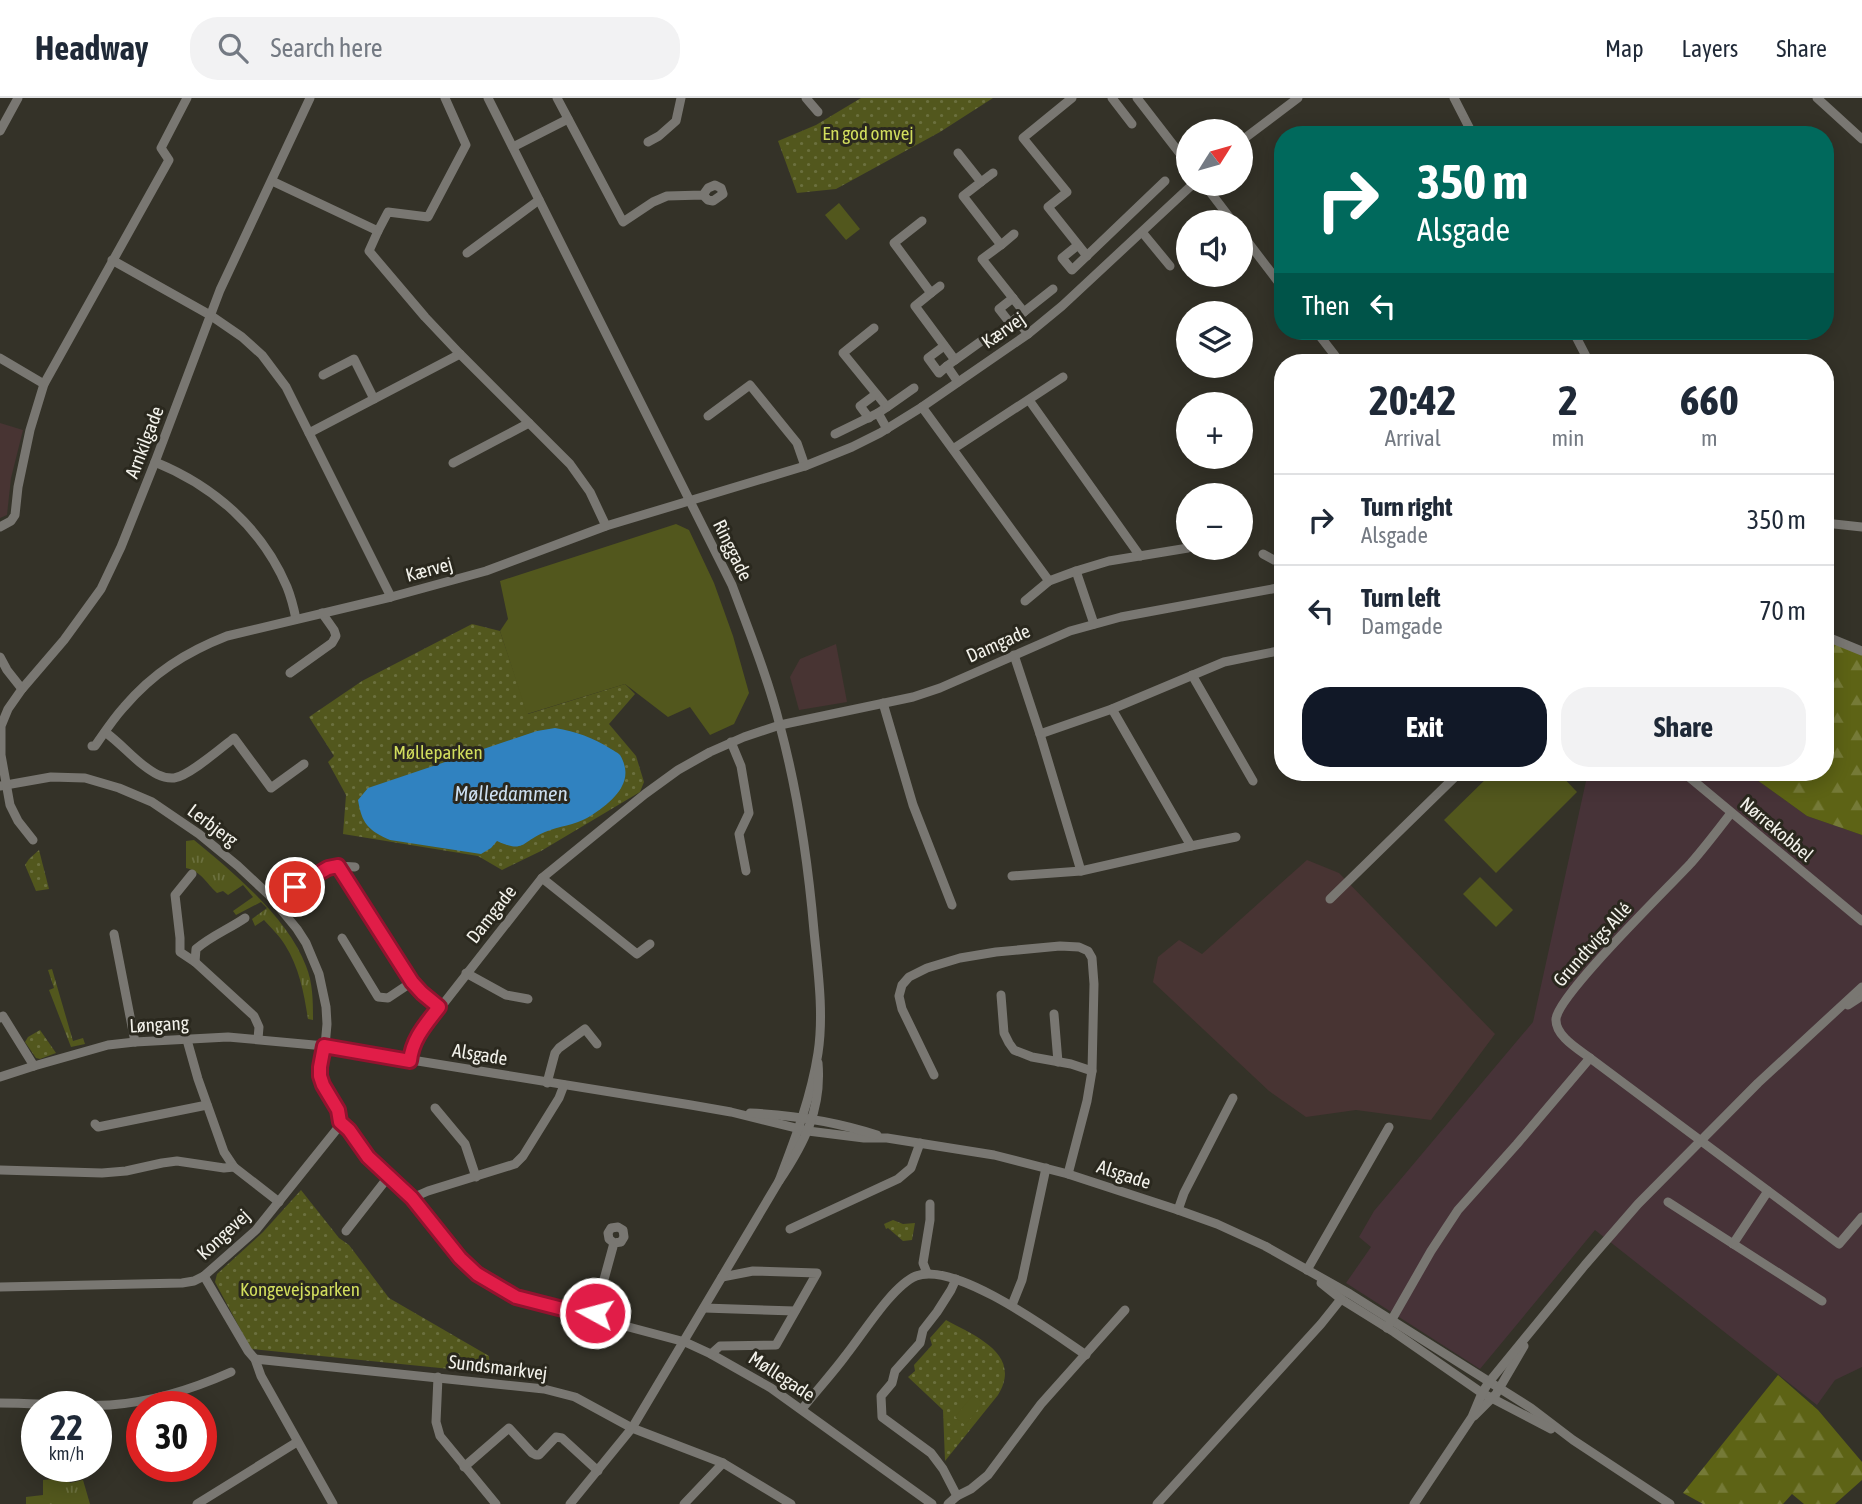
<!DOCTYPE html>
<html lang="en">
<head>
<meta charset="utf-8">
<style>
	body { margin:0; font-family:"Asap Condensed",sans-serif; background:#f2f2f3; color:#1f2937; height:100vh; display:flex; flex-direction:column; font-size:26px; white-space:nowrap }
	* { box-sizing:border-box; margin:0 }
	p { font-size:23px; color:#747a83 }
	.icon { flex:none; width:38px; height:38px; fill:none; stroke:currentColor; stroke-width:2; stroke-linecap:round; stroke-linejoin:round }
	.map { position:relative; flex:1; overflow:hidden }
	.sheet { position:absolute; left:1274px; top:256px; width:560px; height:427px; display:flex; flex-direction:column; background:#fff; border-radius:28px; box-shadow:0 4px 18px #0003 }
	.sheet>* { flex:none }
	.guide { position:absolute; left:1274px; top:28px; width:560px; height:214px; border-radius:28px; box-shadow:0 4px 18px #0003; background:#00695c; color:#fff; overflow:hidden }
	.needle { width:46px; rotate:53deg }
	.tools { position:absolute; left:1176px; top:21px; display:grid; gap:14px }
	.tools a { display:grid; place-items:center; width:77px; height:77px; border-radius:50%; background:#fff; box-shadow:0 4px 18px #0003; font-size:35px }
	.speed { position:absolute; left:21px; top:1293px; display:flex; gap:14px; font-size:35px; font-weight:700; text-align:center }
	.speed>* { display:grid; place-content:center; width:91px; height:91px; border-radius:50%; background:#fff; box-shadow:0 4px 18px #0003; line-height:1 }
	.speed small { font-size:18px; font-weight:400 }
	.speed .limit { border:10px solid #d22; background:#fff; color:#111 }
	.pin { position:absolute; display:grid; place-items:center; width:60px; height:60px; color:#fff; margin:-30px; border:4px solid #fff; border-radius:50%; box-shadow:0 2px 7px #0007 }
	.me { position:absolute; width:77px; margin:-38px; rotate:277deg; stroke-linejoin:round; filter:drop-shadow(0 0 5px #0008) }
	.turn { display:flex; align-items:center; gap:24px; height:147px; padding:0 28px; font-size:32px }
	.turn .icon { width:91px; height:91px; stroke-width:2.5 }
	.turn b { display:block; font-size:49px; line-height:60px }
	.then { display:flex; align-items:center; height:66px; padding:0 28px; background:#0003; gap:14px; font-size:26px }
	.eta { display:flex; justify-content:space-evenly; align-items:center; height:119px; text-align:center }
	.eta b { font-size:42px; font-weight:700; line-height:49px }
	.button { display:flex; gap:14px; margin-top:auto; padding:14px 28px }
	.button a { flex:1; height:80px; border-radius:28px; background:#111827; color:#fff; font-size:28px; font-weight:700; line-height:80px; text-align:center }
	.button a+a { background:#f2f2f3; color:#1f2937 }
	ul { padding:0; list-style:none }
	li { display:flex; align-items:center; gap:21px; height:91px; padding:0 28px; border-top:2px solid #e0e1e3 }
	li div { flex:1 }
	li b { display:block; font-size:26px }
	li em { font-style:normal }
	header { display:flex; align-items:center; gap:42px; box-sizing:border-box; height:98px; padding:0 35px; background:#fff; border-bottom:2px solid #e0e1e3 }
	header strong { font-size:33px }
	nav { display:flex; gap:38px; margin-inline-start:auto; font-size:24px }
	.search { width:490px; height:63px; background:#f2f2f3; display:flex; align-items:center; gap:18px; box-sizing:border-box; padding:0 24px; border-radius:28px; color:#747a83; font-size:26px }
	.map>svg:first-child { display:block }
	.commercial { fill:#473338 }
	.education { fill:#483433 }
	.grass { fill:url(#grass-tufts) }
	.forest { fill:url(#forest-firs) }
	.park { fill:url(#park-dots) }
	.pitch { fill:#52571d }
	.water { fill:#3082c0 }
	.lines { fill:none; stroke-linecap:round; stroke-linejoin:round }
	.minor { stroke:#797772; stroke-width:9 }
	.route-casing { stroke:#92132f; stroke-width:18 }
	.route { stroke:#e11d48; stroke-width:12 }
	.labels { text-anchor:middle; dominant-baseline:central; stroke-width:6; stroke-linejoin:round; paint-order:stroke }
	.park-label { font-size:19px; fill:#d1dd5d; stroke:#2a281e }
	.street-label { font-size:19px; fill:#f3f2eb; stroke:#2a281e }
	.water-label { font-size:21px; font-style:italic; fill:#ccdeef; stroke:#2a281e }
</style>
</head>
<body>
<header>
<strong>Headway</strong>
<div class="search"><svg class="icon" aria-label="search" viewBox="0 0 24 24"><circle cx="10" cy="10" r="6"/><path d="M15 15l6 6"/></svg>Search here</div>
<nav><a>Map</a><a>Layers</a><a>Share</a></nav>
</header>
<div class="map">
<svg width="1862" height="1406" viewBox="0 0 1862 1406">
	<defs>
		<pattern id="grass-tufts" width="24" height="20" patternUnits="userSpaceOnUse" patternTransform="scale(1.75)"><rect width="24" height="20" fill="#52571d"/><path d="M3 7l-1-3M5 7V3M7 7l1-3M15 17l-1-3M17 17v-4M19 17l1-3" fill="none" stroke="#6b703e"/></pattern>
		<pattern id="forest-firs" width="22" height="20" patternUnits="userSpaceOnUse" patternTransform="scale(1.75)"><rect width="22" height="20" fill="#5d6315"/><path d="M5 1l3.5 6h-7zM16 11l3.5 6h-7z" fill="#757a37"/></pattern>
		<pattern id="park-dots" width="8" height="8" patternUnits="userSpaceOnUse" patternTransform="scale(1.75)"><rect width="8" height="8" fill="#52571d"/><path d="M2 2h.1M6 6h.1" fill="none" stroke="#6b703e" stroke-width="1.8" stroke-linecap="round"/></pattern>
	</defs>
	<rect width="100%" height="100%" fill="#343228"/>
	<!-- commercial -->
	<polygon class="commercial" points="1588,674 1746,674 1807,718 1862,737 1862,1269 1835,1282 1817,1307 1595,1132 1480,1271 1346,1185 1371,1149 1359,1139 1374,1113 1533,924"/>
	<!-- education -->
	<g class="education">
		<polygon points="0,325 23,332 11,380 7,417 0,420"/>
		<polygon points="836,546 847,604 799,612 790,579 800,561"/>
		<polygon points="1307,762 1339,775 1495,936 1431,1022 1356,1012 1306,1019 1269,993 1153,884 1158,859 1179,842 1202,856"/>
	</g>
	<!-- grass -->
	<g class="grass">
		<path d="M194,742C233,774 288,820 306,868C313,885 313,904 313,922L308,921C304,895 299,869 285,847C280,838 271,830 264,822L255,828L252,821L267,810L261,804L236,817L233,813L253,799L243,787L228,797L223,793L217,795C206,785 202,774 186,770V743Z"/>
		<polygon points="52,871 73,943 83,940 85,946 71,949 49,892 54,890 48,872"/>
		<polygon points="67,1380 70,1385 83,1382 90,1406 26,1406 26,1399 43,1397 43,1382"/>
	</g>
	<!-- forest -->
	<g class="forest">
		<polygon points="1825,541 1862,556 1862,737 1807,718 1746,674 1825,674"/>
		<polygon points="1778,1277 1818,1312 1862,1364 1862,1382 1835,1406 1804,1406 1792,1396 1783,1406 1703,1406 1683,1395"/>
	</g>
	<!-- park -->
	<g class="park">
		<polygon points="861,0 993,0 940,34 836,91 797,95 778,43 816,27"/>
		<polygon points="472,526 500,533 528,616 625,586 635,596 609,626 636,658 644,684 640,694 541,753 502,772 478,758 343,736 346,697 328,664 334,658 309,619 362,583"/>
		<polygon points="39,752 49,791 36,793 25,767 29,761"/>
		<polygon points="40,932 56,955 40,961 36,960 25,944 28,939"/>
		<polygon points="301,1092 339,1140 349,1147 389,1200 489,1258 490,1275 251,1251 215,1184 217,1176 263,1134"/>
		<polygon points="893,1122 903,1126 915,1125 912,1142 903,1143 888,1130 886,1131 884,1126"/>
		<path d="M946,1222C975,1238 1023,1256 998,1297L945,1363L943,1312L908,1279L915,1273L914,1267L932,1247L930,1240Z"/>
	</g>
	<!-- pitch -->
	<g class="pitch">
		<polygon points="839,105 860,131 846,142 825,117"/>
		<polygon points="676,426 689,432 714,485 733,538 749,595 734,626 710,637 690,609 668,619 625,586 527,616 500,533 508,521 500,483"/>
		<polygon points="1493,674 1558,674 1577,694 1496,775 1444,722"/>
		<polygon points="1480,779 1513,812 1496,829 1463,796"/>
		<polygon points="973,1297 983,1305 965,1327 955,1319"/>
	</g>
	<!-- water -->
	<path class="water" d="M555,630C577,634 592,639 611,651C614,653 617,654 620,657C621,658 624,665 624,666C632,690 605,709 587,720C575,727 559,728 545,734C522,743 525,756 497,743L491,750L481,756L390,742C368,732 362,726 358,702L368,690L537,633Z"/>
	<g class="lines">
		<!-- minor -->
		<g class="minor">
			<polyline points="445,0 466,47 428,119 388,114 378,133 369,153 425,219 460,256 570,366 590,394 606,428"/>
			<path d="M488,0L732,487C749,533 768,580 780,628C798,695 808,764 814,833C818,873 824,916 818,955C811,1000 795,1041 779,1083"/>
			<polyline points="557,0 623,124 653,104 667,98 703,97 708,102 713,103 723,96 721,90 715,87 708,90 703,97"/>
			<polyline points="806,0 818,14"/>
			<polyline points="1072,0 1023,40 1067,94 1048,109 1087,158"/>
			<polyline points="1112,0 1132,26"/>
			<polyline points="1137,0 1188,66"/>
			<polyline points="1454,0 1473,37"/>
			<polyline points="1817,0 1862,41"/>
			<polyline points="0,33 18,0"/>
			<polyline points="1241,43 1298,0"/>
			<polyline points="648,44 659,38 676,23 681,0"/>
			<polyline points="513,49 568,21"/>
			<polyline points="958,55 981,84 963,98 1001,147 982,161 1024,214"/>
			<polyline points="272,83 378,133"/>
			<polyline points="981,84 993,75"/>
			<polyline points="1204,86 1233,124"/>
			<polyline points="922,123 894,145 931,195 915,208 955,262 947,268 958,284"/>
			<polyline points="1142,134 1170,168"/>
			<polyline points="1241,135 1283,190"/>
			<polyline points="1001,147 1014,136"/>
			<polyline points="1078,147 1062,160 1072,172 1165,83"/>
			<polyline points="467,155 539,102"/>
			<polyline points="112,162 210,217 242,239 262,257 286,289 391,499"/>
			<polyline points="931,195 940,188"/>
			<polyline points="1013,200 999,211 1010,225 1053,191"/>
			<polyline points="1016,221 1028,236"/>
			<polyline points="874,230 843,255 887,309 878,315 887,331"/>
			<polyline points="1316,233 1340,264"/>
			<polyline points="1573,233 1589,264"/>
			<polyline points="944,248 928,260 939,275 947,268"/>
			<polyline points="0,260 44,286"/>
			<polyline points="955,262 987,239"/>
			<polyline points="323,277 354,261 374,301"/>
			<polyline points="1029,302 1140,458"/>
			<polyline points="887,309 914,290"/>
			<polyline points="922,309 1049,483"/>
			<polyline points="708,318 750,287 797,345 805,368"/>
			<polyline points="869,320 860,308 876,296"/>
			<polyline points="309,335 460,256"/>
			<polyline points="835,336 878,315"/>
			<polyline points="953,351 1063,279"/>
			<path d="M155,364C214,388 262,430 287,489C291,499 294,511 296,521"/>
			<polyline points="453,365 529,325"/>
			<polyline points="1825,425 1862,429"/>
			<polyline points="0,429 11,423 15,417 18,389 30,332 44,286 169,62 161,50 187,0"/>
			<polyline points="1263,456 1274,462 1283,462"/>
			<polyline points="1076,473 1094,526"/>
			<polyline points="1025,503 1049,483 1076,473 1109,463 1188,450"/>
			<polyline points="1825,538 1862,553"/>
			<polyline points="1014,557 1040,636 1081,773"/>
			<polyline points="0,559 7,572 22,591"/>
			<polyline points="290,575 332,545 336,538 334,532 322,515"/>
			<polyline points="1192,577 1253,683"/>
			<polyline points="883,605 913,707 952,807"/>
			<polyline points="1112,611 1191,748 1236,739"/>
			<path d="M105,634C119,644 130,657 143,667C152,674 162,681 174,680C189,678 221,650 234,640L271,690L304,666"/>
			<polyline points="1040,636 1112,611 1224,564 1283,552"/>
			<polyline points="731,644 741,668 749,715 739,736 746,773"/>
			<path d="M92,648H95C104,635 113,621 124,609C153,575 186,554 227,538L391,499L486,473L606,428L805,368L852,349L880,335L922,309L1028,236L1062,208L1193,86"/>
			<polyline points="1683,674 1862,823"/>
			<polyline points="0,688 51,679 85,680 119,690 152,704 199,736 238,768 269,797 297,831 306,845 319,876 326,909 327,926 325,948 320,969 320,978 323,987 338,1012 340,1024 349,1032 368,1059 412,1100 459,1160 477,1176 516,1199 685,1244 711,1256 771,1290 932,1406"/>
			<path d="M1731,715C1718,732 1705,749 1691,765C1668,790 1558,897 1556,921C1555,938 1578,951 1590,960L1839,1146L1862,1119"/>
			<polyline points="33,742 18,723 10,707 1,657 1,628 8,611 22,591 64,542 101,491 121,449 155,364 220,192 310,0"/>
			<polyline points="338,768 412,884 422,895 439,909"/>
			<polyline points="192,776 175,797 180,840 180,854 195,864 254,918 259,929 258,941"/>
			<polyline points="1012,778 1081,773 1191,748"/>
			<polyline points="542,780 637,856 650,846"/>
			<polyline points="283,797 328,770 338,768 355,769"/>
			<polyline points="1330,801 1460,674"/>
			<polyline points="114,836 135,944"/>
			<polyline points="342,840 378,899 388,900 412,884"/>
			<path d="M195,864L196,851C211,838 229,831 245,820"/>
			<polyline points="466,875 506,897 528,901"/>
			<polyline points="1001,897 1004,935 1009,945 1014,952 1032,959 1071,966 1092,973"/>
			<polyline points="1848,907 1862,898"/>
			<polyline points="1054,916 1058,964"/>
			<polyline points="0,920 3,918 34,968"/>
			<polyline points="187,942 198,981 224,1054 234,1069 279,1104"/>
			<polyline points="410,963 411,951 415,942 542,780 645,696 678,672 710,654 744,639 780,627 913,599 940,590 1070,533 1121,519 1283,489"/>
			<polyline points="934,977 902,911 899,898 902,887 909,879 927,870 960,860 996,854 1060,848 1079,849 1088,853 1092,860 1094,886 1092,973 1087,1003 1068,1076"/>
			<polyline points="0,979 34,968 108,947 135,944 228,939 325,948 691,1007 731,1014 808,1033 864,1040 887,1040 994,1057 1068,1076 1178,1112 1217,1126 1265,1148 1350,1196 1531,1310 1573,1342 1670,1406"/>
			<polyline points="547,985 555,955 559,950 585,931 597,946"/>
			<polyline points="435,1010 465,1046 476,1079"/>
			<path d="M750,1015C793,1017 837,1024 877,1037"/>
			<polyline points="95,1026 98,1029 207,1007"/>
			<polyline points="0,1072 102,1075 126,1073 162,1065 177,1063 224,1070 234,1069"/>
			<polyline points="412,1100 428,1093 515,1066 523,1058 559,1000 564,987"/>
			<polyline points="1668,1104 1822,1203"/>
			<polyline points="1178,1112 1184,1095 1233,1000"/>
			<polyline points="790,1131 898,1081 911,1070 920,1045"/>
			<polyline points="346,1133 389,1078"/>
			<polyline points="1733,1146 1768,1093"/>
			<polyline points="1307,1172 1389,1029"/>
			<polyline points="927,1175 923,1165 930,1122 930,1106"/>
			<polyline points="204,1178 248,1253 255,1261 261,1278 333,1406"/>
			<polyline points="956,1181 951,1192 937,1214 923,1232 920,1245 895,1273 892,1285 881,1298 882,1319 931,1355 943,1371 957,1398"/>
			<polyline points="1321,1185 1341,1201 1394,1234 1482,1295 1551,1331"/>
			<polyline points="0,1189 182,1185 194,1183 204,1178 256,1132 337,1031 340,1024"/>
			<polyline points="1012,1207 1022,1182 1046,1070"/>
			<polyline points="704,1210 795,1213"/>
			<polyline points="594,1218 614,1145 621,1144 624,1139 623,1132 618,1129 611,1130 608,1135 609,1141 614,1145"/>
			<polyline points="1387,1230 1431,1153 1458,1112 1517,1046 1590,960"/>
			<polyline points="711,1256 720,1248 776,1247 817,1175 753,1173 722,1179"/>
			<polyline points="255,1261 544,1291 575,1299 632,1330 723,1365 791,1406"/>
			<polyline points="438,1279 436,1324 440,1338 496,1406"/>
			<path d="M0,1305C36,1305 74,1309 110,1307C152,1304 193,1291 231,1274"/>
			<path d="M802,1311C816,1293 832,1276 846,1257C863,1236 892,1188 916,1178C956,1163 1052,1234 1086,1257"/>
			<polyline points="1474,1318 1496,1296 1524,1248"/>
			<polyline points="464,1369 509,1330 532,1355 536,1357 539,1357 556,1339 562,1340 598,1373"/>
			<polyline points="197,1406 297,1344"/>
			<path d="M570,1406L632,1330L779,1083C804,1046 822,1011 818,965"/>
			<polyline points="684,1406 723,1365"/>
			<polyline points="948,1406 957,1398 971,1391 988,1377 1041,1306 1125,1212"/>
			<polyline points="1157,1406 1321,1226 1341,1201"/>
			<polyline points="1414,1406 1472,1319 1482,1295 1489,1284 1585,1167 1638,1106 1758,985 1862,889"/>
		</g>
	</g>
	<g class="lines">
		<defs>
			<path id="route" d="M295,789L328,770L338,768L412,884L422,895L439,909C426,926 412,941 410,963L324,948L320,969V978L323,987L338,1012L340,1024L349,1032L368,1059L412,1100L460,1160L477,1176L516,1199L594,1219L595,1215"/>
		</defs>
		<!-- route casing -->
		<use href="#route" class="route-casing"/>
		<!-- route -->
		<use href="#route" class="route"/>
	</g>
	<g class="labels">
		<!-- park labels -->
		<g class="park-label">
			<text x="868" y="35">En god omvej</text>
			<text x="438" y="654">Mølleparken</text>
			<text x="300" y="1191">Kongevejsparken</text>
		</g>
		<!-- street labels -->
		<g class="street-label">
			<text transform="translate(1003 232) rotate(-35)">Kærvej</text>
			<text transform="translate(144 344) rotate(-69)">Arnkilgade</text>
			<text transform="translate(733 452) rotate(64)">Ringgade</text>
			<text transform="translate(429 471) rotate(-15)">Kærvej</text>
			<text transform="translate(998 545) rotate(-24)">Damgade</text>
			<text transform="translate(213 727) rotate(37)">Lerbjerg</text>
			<text transform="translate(1777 731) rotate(40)">Nørrekobbel</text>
			<text transform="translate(491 816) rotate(-52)">Damgade</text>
			<text transform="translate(1592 846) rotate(-48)">Grundtvigs Allé</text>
			<text transform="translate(159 926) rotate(-3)">Løngang</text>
			<text transform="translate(480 956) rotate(9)">Alsgade</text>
			<text transform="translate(1124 1076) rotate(18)">Alsgade</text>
			<text transform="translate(223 1136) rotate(-43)">Kongevej</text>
			<text transform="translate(498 1269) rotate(7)">Sundsmarkvej</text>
			<text transform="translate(782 1278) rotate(33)">Møllegade</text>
		</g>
		<!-- water labels -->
		<g class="water-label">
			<text x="511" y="695">Mølledammen</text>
		</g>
	</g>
</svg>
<div class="tools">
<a><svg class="needle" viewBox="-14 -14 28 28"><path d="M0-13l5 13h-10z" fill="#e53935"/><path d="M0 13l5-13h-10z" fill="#747a83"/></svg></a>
<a><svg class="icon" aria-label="sound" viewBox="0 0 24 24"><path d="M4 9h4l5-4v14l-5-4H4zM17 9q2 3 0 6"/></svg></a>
<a><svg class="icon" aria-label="layers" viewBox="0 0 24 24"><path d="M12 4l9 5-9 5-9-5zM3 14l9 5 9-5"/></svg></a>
<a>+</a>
<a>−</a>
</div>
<div class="speed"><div>22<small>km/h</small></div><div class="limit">30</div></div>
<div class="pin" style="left:295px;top:789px;background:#d93025"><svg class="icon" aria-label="arrive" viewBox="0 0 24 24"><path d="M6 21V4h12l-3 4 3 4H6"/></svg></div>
<svg class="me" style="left:595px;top:1215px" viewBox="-20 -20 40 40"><circle r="17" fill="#e11d48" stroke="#fff" stroke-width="3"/><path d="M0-11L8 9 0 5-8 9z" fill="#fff"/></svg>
<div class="guide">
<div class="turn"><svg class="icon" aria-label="right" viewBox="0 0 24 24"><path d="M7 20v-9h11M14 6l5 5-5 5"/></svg><div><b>350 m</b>Alsgade</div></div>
<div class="then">Then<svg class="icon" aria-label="left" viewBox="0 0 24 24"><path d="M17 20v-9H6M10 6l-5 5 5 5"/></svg></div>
</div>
<section class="sheet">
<div class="eta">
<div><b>20:42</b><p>Arrival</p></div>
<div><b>2</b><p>min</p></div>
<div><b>660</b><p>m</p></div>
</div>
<ul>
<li><svg class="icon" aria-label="right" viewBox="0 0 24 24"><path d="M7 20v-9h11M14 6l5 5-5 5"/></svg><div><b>Turn right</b><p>Alsgade</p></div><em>350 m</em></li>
<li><svg class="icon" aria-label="left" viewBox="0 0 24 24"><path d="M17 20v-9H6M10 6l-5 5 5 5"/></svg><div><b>Turn left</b><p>Damgade</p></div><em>70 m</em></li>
</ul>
<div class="button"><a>Exit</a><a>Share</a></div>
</section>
</div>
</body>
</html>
